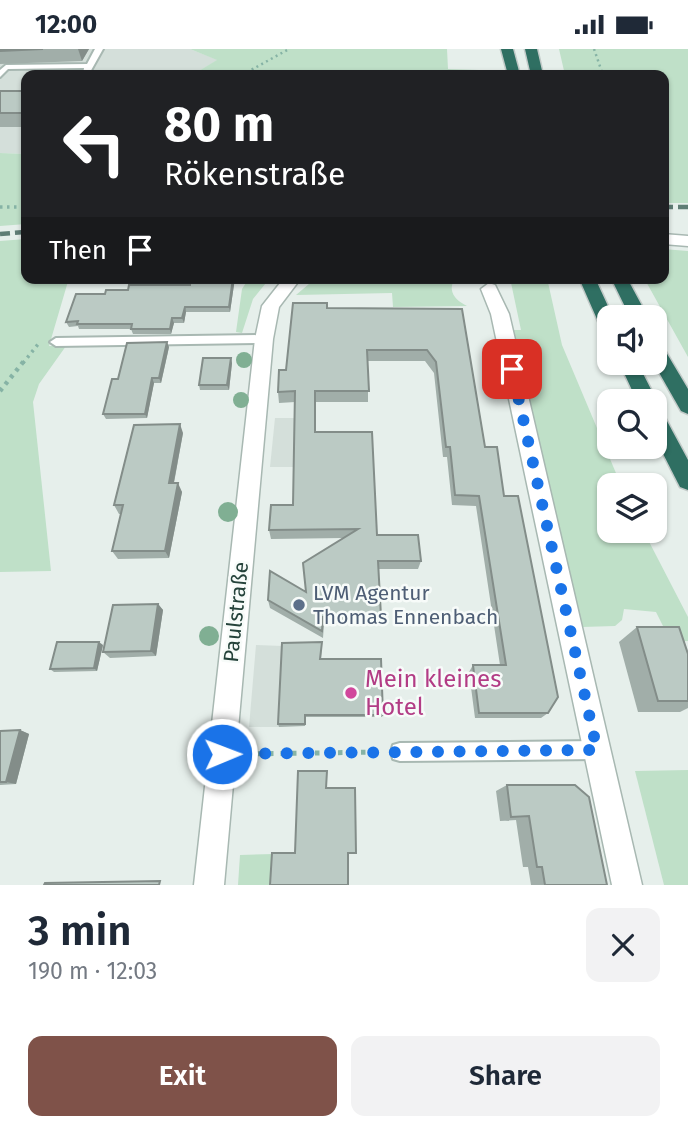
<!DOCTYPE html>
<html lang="en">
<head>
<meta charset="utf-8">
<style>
	body { margin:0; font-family:"Fira Sans",sans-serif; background:#f2f2f3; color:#1f2937; height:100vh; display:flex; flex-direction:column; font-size:26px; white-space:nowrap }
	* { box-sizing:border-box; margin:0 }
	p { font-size:23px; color:#747a83 }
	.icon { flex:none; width:38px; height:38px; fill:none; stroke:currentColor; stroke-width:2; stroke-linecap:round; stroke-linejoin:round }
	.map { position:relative; height:836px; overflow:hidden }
	.side { display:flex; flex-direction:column; background:#fff; flex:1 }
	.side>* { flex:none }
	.hud { position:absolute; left:21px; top:21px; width:648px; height:214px; border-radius:14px; box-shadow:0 2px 5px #0004; background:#202124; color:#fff; overflow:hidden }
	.tools { position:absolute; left:597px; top:256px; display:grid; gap:14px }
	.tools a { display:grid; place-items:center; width:70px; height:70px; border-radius:14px; background:#fff; box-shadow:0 2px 5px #0004; font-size:35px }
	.pin { position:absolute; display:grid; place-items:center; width:60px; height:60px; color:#fff; margin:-30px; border-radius:14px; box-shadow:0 4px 10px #0006 }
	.me { position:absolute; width:77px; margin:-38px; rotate:89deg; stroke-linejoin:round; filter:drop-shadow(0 0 5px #0008) }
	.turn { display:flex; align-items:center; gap:24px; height:147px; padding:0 28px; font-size:32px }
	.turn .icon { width:91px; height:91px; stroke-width:2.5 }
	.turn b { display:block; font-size:49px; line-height:60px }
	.then { display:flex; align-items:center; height:66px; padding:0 28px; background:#0003; gap:14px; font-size:26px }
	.round { display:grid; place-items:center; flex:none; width:74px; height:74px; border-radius:14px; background:#f2f2f3 }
	.headline { display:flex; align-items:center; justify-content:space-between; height:119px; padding:0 28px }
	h1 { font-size:42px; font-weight:600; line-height:52px }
	.action { display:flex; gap:14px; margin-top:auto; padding:14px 28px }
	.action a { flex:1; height:80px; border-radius:14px; background:#7f5249; color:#fff; font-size:28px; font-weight:600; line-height:80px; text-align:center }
	.action a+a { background:#f2f2f3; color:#1f2937 }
	.status { display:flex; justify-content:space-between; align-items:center; height:49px; padding:0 35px; background:#fff; direction:ltr }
	.status svg { height:19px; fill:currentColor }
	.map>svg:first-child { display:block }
	.built { fill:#d4dfda }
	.green { fill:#bfe0c8 }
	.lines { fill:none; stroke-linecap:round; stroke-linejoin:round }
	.service-casing { stroke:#a8b8b2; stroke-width:4 }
	.minor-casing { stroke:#a8b8b2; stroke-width:3 }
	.motorway-casing { stroke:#c2cac8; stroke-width:3 }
	.path-far3 { stroke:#86b3a5; stroke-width:2.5; stroke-dasharray:2 3.5; stroke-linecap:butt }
	.path-far2 { stroke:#86b3a5; stroke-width:3.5; stroke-dasharray:2.5 4.5; stroke-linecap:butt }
	.path-far1 { stroke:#86b3a5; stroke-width:4.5; stroke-dasharray:3.5 5; stroke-linecap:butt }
	.path { stroke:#86b3a5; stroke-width:5; stroke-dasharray:4.5 7; stroke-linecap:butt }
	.service { fill:#fff; fill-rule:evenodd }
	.minor { fill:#fff; fill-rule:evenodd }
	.motorway { fill:#2f6f62; fill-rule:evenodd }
	.rail { stroke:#5f7d75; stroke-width:4.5; stroke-dasharray:10 5; stroke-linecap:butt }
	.tree { fill:#80af93 }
	.wall { fill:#a1aea9 }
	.shaded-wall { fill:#838d89 }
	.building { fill:#bbcac4; stroke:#838d89; stroke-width:2 }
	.route { stroke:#1a73e8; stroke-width:12; stroke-dasharray:0 21.6 }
	.service-dot { fill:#5c6f8a; stroke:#f7fbf9; stroke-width:2.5 }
	.hotel-dot { fill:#d1479c; stroke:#f7fbf9; stroke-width:2.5 }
	.labels { text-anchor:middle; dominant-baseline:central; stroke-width:5; stroke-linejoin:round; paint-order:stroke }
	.service-label { font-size:21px; fill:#4e5e75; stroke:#f7fbf9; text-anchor:start }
	.street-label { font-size:21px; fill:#24423a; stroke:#f7fbf9 }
	.near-hotel-label { font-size:24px; fill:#b23c85; stroke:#f7fbf9; text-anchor:start }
</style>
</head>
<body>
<div class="status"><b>12:00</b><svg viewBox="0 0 49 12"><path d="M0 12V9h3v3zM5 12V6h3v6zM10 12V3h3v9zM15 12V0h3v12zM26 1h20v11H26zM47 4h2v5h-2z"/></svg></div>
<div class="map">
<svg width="688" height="836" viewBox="0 0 688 836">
	<rect width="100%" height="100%" fill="#e6efeb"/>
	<!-- built -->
	<g class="built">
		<polygon points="0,0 190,0 218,11 192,26 26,26 26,105 0,104"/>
		<polygon points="275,369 296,369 295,418 270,418"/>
		<polygon points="256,596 283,597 279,678 249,678"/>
	</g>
	<!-- green -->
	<g class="green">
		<polygon points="190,0 447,0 448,20 479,21 480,26 192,26 217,11"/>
		<polygon points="559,0 688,0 688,154 663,154 663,26 565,26"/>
		<polygon points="0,104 26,105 26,175 0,177"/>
		<polygon points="26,190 26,229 69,229 49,297 66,297 39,335 33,353 51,522 0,523 0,192"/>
		<polygon points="663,200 688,202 688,308 644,229 663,229"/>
		<polygon points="249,229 270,229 253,250 242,284 236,283 242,240"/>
		<path d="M316,229H455C447,242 455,251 467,257L393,258L392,244L296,246Z"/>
		<polygon points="510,229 547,229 562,296 621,436 609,436 609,481 643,481 688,568 688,592 671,593 656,563 624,560 622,571 615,577 582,578 513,281 521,281"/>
		<polygon points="688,721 688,836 664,836 635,722"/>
		<polygon points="274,805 272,836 238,836 240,806"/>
	</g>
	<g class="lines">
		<defs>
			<g id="service">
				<polygon points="95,0 103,0 89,25 83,25 84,19 8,20 0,28 0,21 6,16 87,15"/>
				<polygon points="264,286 270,290 264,294 56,297 50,293 56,289"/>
				<polygon points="597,692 604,694 606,701 604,708 597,710 400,712 393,710 391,703 393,696 400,694"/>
			</g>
			<g id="minor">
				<polygon points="663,185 688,187 688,197 663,195"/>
				<polygon points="284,229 301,229 279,258 273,290 224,836 194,836 255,290 262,257"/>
				<polygon points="489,234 495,236 509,265 642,836 612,836 491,265 481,240"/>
			</g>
			<g id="motorway">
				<polygon points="501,0 513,0 520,26 508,26"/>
				<polygon points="525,0 537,0 543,26 531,26"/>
				<polygon points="579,229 595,229 613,268 609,268 609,283 600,277"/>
				<polygon points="611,229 627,229 648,268 630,268"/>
				<polygon points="654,292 660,293 688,340 688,365 681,362 653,313"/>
				<polygon points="619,313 637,313 657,352 654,356 654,352 637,352"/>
				<polygon points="654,358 661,361 688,411 688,441 680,438 654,387"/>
			</g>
		</defs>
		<!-- service casing -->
		<use href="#service" class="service-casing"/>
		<!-- minor casing -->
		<use href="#minor" class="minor-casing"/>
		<!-- motorway casing -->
		<use href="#motorway" class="motorway-casing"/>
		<!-- path-far3 -->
		<g class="path-far3">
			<polyline points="594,0 603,26"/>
			<polyline points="242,26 289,0"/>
		</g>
		<!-- path-far2 -->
		<g class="path-far2">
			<polyline points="0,158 26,158"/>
			<polyline points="23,314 39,294"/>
		</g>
		<!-- path-far1 -->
		<polyline class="path-far1" points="0,342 24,312"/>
		<!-- path -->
		<polyline class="path" points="246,705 381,703"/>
		<!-- service -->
		<use href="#service" class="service"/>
		<!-- minor -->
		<use href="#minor" class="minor"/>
		<!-- motorway -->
		<use href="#motorway" class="motorway"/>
		<!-- rail -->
		<g class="rail">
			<polyline points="663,158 688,158"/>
			<polyline points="0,185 26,183"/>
		</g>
	</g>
	<!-- trees -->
	<g class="tree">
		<circle cx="244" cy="311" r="8"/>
		<circle cx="241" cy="351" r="8"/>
		<circle cx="228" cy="463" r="10"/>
		<circle cx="209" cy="587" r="10"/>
	</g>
	<!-- wall -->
	<g class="wall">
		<polygon points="0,0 89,0 82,12 0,15"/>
		<rect x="0" y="42" width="26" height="36"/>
		<polygon points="235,229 230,263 186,263 184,274 174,274 171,285 133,285 131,280 79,280 78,277 69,278 66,273 105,245 128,241 190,236 206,232"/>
		<polygon points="327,259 462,260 485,398 504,447 548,664 541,669 475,669 469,623 473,616 500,616 476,457 452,456 447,408 443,408 434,324 425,312 368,312 368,353 316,353 315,383 377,486 421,512 418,520 378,520 381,567 380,574 324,575 323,589 270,559 268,551 306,543 343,489 271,490 269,481 293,456 295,353 279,354 278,343 286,321"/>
		<polygon points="169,298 161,334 154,334 147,369 106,370 103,365 118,330"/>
		<polygon points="232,314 229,341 200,341 199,336"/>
		<polygon points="183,384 174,434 182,443 169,509 118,510 112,502 121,465 119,465 114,456"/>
		<polygon points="158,555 163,561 156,607 110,609 103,603"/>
		<polygon points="637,578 688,605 688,659 680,663 638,663 619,593"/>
		<polygon points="322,593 321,610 383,666 382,668 306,668 305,677 279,678 278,675"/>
		<polygon points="103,596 97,622 54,623 50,620"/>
		<polygon points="20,681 29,685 16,735 0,736 0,682"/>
		<polygon points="507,736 607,836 531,836 528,818 523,818 516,771 500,772 496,742"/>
	</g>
	<!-- shaded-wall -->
	<g class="shaded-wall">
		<polygon points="78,0 89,0 82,12"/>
		<polygon points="233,229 235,229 230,263 229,258"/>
		<polygon points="185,258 186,263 184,274 182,269"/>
		<polygon points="172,269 174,274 171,285 170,280"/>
		<polygon points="167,293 169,298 161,334 159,329"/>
		<polygon points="231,309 232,314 229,341 227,336"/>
		<polygon points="152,329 154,334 147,369 145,365"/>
		<polygon points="180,375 183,384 172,443 169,434"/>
		<polygon points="178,434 182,443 169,509 165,502"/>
		<polygon points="158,555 163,561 156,607 151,602"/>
		<polygon points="99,593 103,596 97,622 94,619"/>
		<polygon points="20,681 29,685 16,735 6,733"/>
	</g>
	<!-- building -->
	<g class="building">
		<polygon points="0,0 43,0 0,2"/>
		<rect x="0" y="42" width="26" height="22"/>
		<polygon points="207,229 233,229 229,258 185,258 182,269 172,269 170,280 131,280 132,275 77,275 78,272 66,273 76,245 105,245 106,241 128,241 129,236 190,236 190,232 206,232"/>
		<polygon points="293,254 327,254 327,259 462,260 485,398 497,398 504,447 518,447 558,648 548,664 479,664 473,616 506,616 479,447 455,446 450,398 446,398 436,313 427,301 367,301 369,342 315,342 315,383 372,383 377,486 418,486 421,512 378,512 381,567 323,568 322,582 268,551 270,522 306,543 303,514 358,480 269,481 271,456 293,456 295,342 278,343 279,321 286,321"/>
		<polygon points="167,293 159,329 152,329 145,365 103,365 112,330 118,330 127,294"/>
		<polygon points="203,309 231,309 227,336 199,336"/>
		<polygon points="180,375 169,434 178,434 165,502 112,502 123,456 114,456 134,376"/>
		<polygon points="158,555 151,602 103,603 113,556"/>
		<polygon points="637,578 679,578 688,605 688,652 658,652"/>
		<polygon points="57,593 99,593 94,619 50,620"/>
		<polygon points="322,593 320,610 381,610 383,666 305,666 305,675 278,675 282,594"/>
		<polygon points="20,681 6,733 0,733 0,682"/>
		<polygon points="298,722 327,722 326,739 355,739 356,804 348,804 348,836 270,836 272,804 295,804"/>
		<polygon points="507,736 575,736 589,748 607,836 545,836 542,818 537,818 529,767 511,768"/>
		<polygon points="160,832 159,836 44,836 45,834"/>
	</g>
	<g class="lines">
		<!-- route -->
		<polyline class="route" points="222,705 597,701 512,320"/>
	</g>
	<!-- markers -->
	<circle class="service-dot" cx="299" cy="556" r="7"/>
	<circle class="hotel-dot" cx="351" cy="644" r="7"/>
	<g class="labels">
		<!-- service labels -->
		<g class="service-label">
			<text x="313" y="544">LVM Agentur<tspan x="313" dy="24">Thomas Ennenbach</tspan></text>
		</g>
		<!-- street labels -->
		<g class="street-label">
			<text transform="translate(236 563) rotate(-84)">Paulstraße</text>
		</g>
		<!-- near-hotel labels -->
		<g class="near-hotel-label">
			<text x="365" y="630">Mein kleines<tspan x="365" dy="28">Hotel</tspan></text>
		</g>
	</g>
</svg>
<div class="tools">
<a><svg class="icon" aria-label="sound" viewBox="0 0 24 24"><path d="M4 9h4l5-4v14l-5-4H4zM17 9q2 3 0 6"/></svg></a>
<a><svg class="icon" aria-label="search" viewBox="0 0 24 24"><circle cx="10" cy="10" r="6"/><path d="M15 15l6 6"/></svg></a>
<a><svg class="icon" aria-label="layers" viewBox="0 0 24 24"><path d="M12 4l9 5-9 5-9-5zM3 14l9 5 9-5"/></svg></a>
</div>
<div class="pin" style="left:512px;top:320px;background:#d93025"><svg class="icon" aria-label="arrive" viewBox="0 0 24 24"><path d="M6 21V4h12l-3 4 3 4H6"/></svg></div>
<svg class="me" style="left:222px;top:705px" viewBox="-20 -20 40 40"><circle r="17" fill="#1a73e8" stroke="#fff" stroke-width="3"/><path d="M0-11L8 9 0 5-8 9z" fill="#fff"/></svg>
<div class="hud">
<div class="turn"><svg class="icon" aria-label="left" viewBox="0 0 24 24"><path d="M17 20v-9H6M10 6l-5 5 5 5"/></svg><div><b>80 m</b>Rökenstraße</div></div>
<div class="then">Then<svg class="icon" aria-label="arrive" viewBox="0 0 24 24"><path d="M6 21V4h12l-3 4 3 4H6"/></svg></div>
</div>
</div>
<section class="side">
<div class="headline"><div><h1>3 min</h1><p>190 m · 12:03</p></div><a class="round"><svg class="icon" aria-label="close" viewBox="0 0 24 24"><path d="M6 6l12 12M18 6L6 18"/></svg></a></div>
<div class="action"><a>Exit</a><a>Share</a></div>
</section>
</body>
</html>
